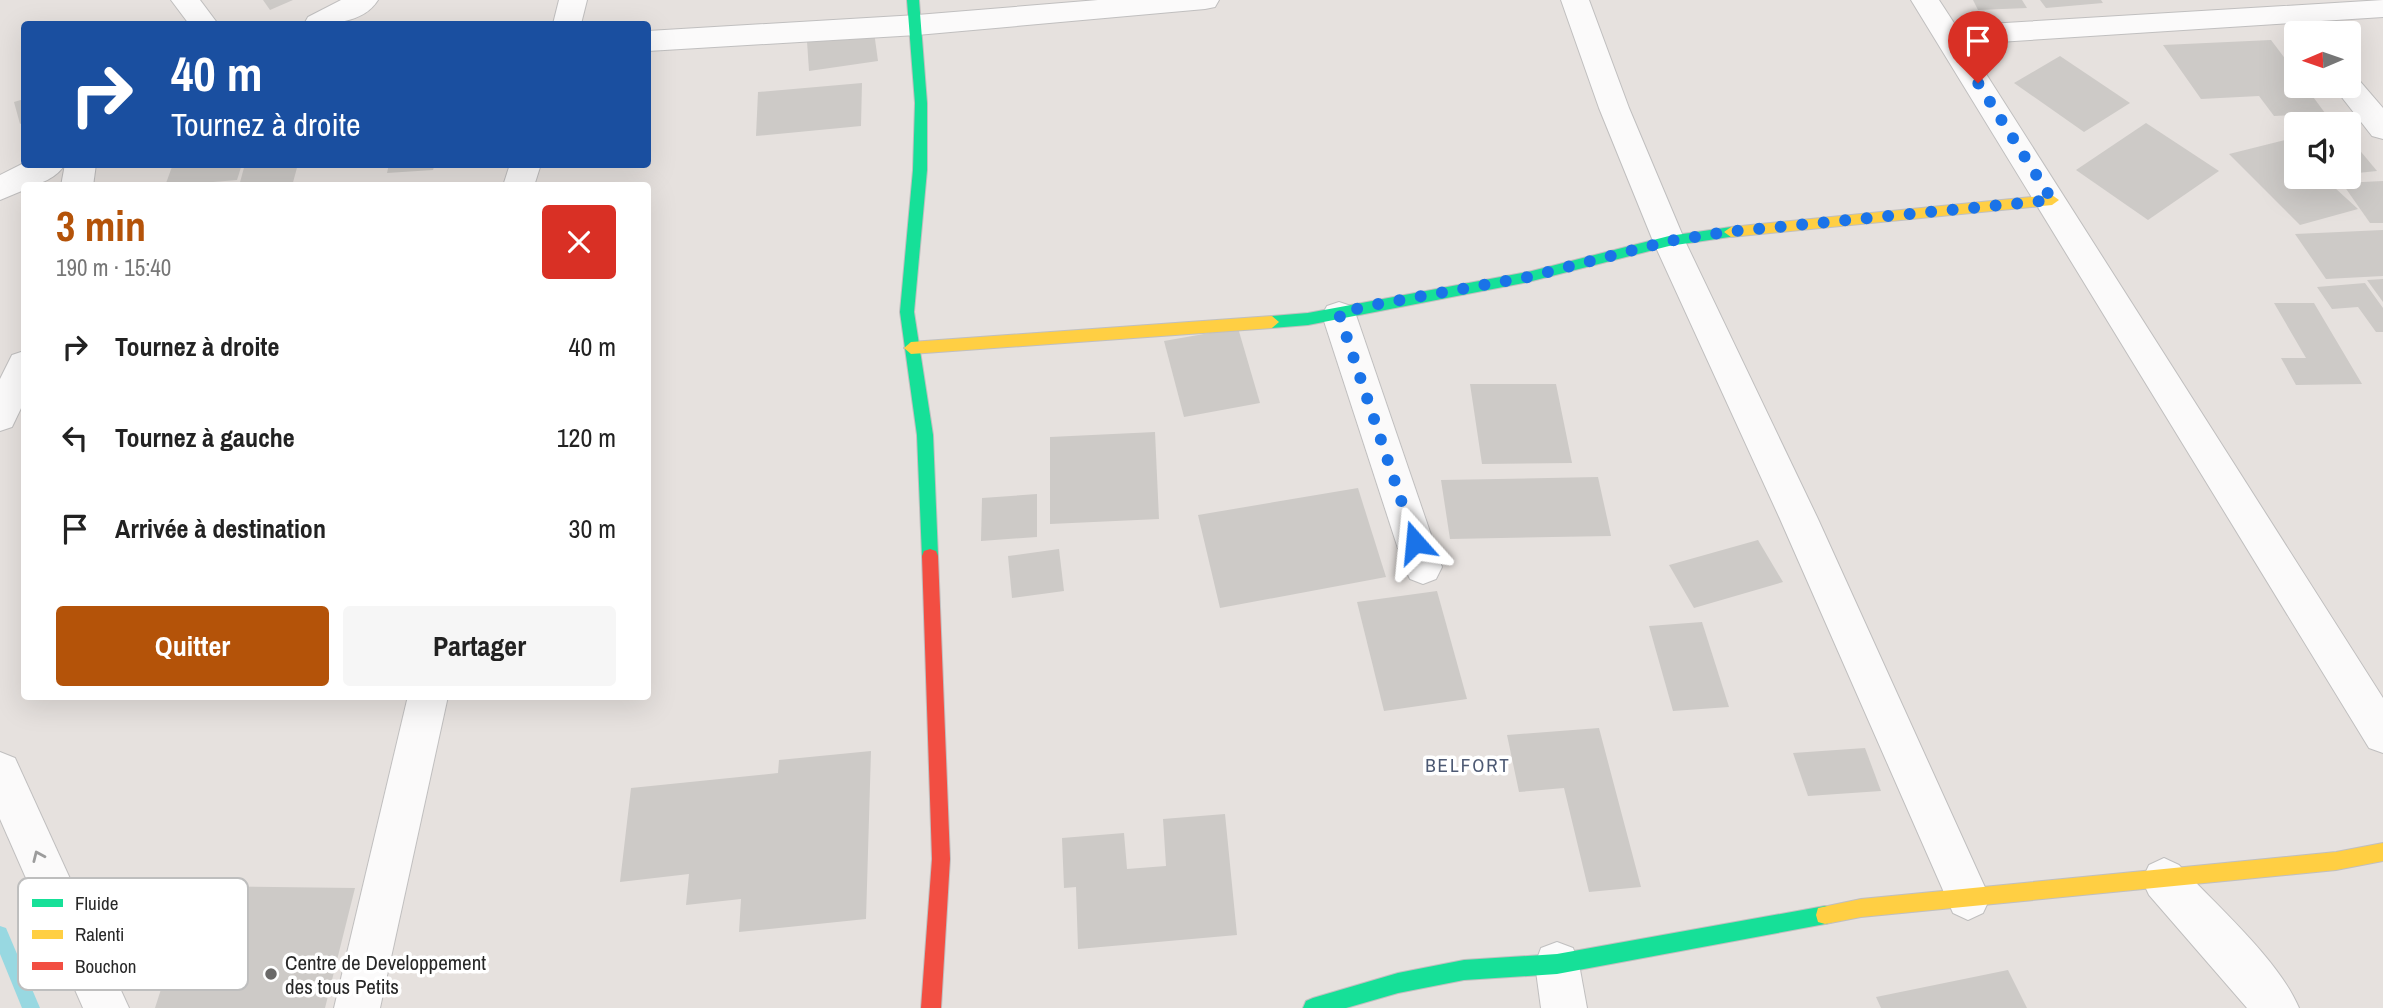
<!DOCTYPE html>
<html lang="fr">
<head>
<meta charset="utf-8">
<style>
	body { margin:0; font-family:"Archivo Narrow",sans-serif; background:#f6f6f6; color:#222; height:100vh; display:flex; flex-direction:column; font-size:26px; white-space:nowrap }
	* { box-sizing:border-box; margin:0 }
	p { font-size:23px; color:#767676 }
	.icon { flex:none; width:38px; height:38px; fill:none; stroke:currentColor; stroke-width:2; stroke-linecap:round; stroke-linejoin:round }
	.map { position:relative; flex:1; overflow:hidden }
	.sheet { position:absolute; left:21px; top:182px; width:630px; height:518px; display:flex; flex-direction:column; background:#fff; border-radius:7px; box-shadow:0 7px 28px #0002 }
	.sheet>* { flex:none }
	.top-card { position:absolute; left:21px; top:21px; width:630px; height:147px; border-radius:7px; box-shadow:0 7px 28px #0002; background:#1a4fa0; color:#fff; overflow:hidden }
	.needle { width:46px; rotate:268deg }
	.buttons { position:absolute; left:2284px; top:21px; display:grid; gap:14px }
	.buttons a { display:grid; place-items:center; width:77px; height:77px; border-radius:7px; background:#fff; box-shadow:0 7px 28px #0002; font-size:35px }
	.pin { position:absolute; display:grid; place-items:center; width:60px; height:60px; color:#fff; margin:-72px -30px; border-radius:50% 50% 50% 0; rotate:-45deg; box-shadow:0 0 7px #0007 }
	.pin .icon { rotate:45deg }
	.me { position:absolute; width:77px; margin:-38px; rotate:342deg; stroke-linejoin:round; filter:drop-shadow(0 0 5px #0008) }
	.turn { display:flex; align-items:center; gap:24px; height:147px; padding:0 35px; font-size:32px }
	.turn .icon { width:91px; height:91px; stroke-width:2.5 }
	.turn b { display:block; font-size:49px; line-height:60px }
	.round { display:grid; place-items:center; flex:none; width:74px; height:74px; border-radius:7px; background:#f6f6f6 }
	.overview { display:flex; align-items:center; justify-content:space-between; height:119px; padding:0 35px }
	h1 { font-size:42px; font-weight:700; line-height:52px; color:#b45309 }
	.primary-button { display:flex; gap:14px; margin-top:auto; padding:14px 35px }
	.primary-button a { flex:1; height:80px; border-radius:7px; background:#b45309; color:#fff; font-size:28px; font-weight:700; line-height:80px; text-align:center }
	.primary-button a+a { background:#f6f6f6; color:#222 }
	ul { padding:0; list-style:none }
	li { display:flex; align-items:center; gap:21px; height:91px; padding:0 35px }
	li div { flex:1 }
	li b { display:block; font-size:26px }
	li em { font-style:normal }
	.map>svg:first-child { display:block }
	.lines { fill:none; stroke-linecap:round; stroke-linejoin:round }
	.stream { fill:#98d8e1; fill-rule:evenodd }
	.building { fill:#cdcac7 }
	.street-casing { stroke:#c0bfbf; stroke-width:2 }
	.fast-casing { stroke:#c0bfbf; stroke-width:2 }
	.slow-casing { stroke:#c0bfbf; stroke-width:2 }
	.jam-casing { stroke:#c0bfbf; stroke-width:2 }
	.street { fill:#fbfafa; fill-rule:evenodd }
	.fast { fill:#16e098; fill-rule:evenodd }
	.slow { fill:#ffcf43; fill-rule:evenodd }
	.jam { fill:#f24e42; fill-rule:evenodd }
	.oneway { stroke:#9c9c9c }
	.route { stroke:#1a73e8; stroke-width:12; stroke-dasharray:0 21.6 }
	.poi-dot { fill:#6a6968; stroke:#fff; stroke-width:2.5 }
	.labels { text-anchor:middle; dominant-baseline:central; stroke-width:7; stroke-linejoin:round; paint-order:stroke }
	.neighbourhood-label { font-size:19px; letter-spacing:2px; fill:#4d5973; stroke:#fff }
	.near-poi-label { font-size:21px; fill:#282828; stroke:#fff; text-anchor:start }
	.key { fill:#fff; stroke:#bebebe; stroke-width:2 }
	.key-label { font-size:19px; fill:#282828 }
</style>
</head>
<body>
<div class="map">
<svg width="2383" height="1008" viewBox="0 0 2383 1008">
	<rect width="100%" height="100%" fill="#e6e1de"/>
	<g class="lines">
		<!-- stream -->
		<polygon class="stream" points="0,926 6,928 40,1008 22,1008 0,954"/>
	</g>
	<!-- building -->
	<g class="building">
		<polygon points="263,0 293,0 270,10"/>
		<polygon points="1973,0 2022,0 2027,8 1978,10"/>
		<polygon points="2040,0 2101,0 2103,3 2046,8"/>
		<polygon points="874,32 878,61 809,71 807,41"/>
		<polygon points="2271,40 2296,73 2296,86 2305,86 2325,113 2274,116 2259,96 2201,99 2163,45"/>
		<polygon points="2060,56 2130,103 2084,132 2014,83"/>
		<polygon points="862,83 861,126 756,136 758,92"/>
		<polygon points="24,99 24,122 20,124 14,102"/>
		<polygon points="2146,123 2219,171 2148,220 2076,170"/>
		<polygon points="2285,140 2296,151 2296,177 2323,177 2358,209 2300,225 2229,154"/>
		<polygon points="2348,141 2352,141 2377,171 2348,174"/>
		<polygon points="173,164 242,164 237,180 165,186"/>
		<polygon points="245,164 298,164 292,186 239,186"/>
		<polygon points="389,164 435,164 433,170 387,173"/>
		<polygon points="2383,181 2383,223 2370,223 2342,183"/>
		<polygon points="2383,230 2383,276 2326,279 2295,234"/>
		<polygon points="2383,279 2383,302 2367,280"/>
		<polygon points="2365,283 2383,308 2383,332 2376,332 2358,307 2332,309 2317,287"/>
		<polygon points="2274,303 2314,303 2362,384 2296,385 2281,358 2306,358"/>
		<polygon points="1238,328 1260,403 1184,417 1164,341"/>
		<polygon points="1470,384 1556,384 1572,463 1482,464"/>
		<polygon points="1155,432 1159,519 1050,524 1050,437"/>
		<polygon points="1598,477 1611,536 1450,539 1441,480"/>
		<polygon points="1358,488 1386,577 1220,608 1198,515"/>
		<polygon points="1037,494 1037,537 981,541 982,498"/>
		<polygon points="1758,540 1783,582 1694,608 1669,565"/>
		<polygon points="1059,549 1064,591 1012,598 1008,556"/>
		<polygon points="1437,591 1467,699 1384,711 1357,602"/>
		<polygon points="1702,622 1729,707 1673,711 1649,626"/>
		<polygon points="1599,728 1641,887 1589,892 1564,788 1519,792 1507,735"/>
		<polygon points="1865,748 1881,791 1808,796 1793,753"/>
		<polygon points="871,751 866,919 739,932 741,899 686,905 689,874 620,882 631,788 778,773 779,760"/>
		<polygon points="1225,814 1237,935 1078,949 1076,887 1064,888 1062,838 1124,833 1127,869 1166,866 1163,819"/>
		<polygon points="194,886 355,888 325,1008 155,1008"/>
		<polygon points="2008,970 2027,1008 1881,1008 1876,997"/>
	</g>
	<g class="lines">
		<defs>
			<g id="street">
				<polygon points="171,0 200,0 218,24 189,24"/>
				<path d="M341,0H378C363,24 329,24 304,24L308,17Z"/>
				<polygon points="559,0 587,0 581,24 553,24"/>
				<polygon points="1098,0 1219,0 1215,7 1205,9 917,35 648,51 648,31 917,15"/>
				<polygon points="1561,0 1589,0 1629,108 1685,241 1818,519 1983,883 1990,898 1983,913 1968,920 1953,913 1780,519 1653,241 1599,108"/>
				<polygon points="1911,0 1939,0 1956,26 2383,0 2383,17 1967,44 2383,698 2383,753 2369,748"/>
				<polygon points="2348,76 2358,79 2383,108 2383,139 2372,136 2333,86 2348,86"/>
				<path d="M24,163L65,164C58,177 39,186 24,186V190L0,200V175Z"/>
				<polygon points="65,164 96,164 93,186 61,186"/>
				<polygon points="510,164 541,164 534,186 503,186"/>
				<polygon points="1339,302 1351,306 1356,315 1442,567 1436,579 1423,584 1410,579 1404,567 1322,315 1327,306"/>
				<polygon points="24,351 24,402 12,427 0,431 0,379 12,355"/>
				<polygon points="408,696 448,696 380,1008 334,1008"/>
				<polygon points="0,752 15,758 129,1008 83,1008 0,819"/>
				<path d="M2164,858L2179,865C2215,904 2279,960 2299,1008H2247L2149,895L2142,880L2149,865Z"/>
				<polygon points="1557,942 1573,948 1579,964 1587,1008 1541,1008 1535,964 1541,948"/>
			</g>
			<g id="fast">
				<polygon points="907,0 919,0 927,103 927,170 914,312 933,435 938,556 936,561 930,563 924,561 922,556 917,435 900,312 913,170 915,103"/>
				<polygon points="1731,227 1738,232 1736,236 1669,246 1528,282 1308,325 1272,328 1265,322 1272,316 1308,313 1528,272 1669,236"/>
				<polygon points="1825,906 1832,908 1834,915 1832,922 1825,924 1557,974 1464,980 1398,993 1346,1008 1303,1008 1306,1001 1313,998 1398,973 1464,960 1557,954"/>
			</g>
			<g id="slow">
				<polygon points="2052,195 2059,200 2052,205 1731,237 1724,232 1731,227"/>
				<polygon points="1272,316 1279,322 1272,328 911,354 904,348 911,342"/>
				<polygon points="2383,843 2383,861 2336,870 1861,917 1825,924 1818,922 1816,915 1818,908 1861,899 2336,852"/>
			</g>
			<polygon id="jam" points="930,549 936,551 938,556 950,859 941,1008 921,1008 932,859 922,556 924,551"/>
		</defs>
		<!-- street casing -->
		<use href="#street" class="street-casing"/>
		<!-- fast casing -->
		<use href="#fast" class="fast-casing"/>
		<!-- slow casing -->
		<use href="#slow" class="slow-casing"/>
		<!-- jam casing -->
		<use href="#jam" class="jam-casing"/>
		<!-- street -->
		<use href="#street" class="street"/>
		<!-- fast -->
		<use href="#fast" class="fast"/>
		<!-- slow -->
		<use href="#slow" class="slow"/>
		<!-- jam -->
		<use href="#jam" class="jam"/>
	</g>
	<!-- one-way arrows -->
	<defs><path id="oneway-chevron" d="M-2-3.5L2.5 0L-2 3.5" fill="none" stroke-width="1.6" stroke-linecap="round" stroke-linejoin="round" transform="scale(1.75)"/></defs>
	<use class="oneway" href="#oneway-chevron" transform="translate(38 856) rotate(-114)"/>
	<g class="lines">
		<!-- route -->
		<polyline class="route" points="1415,542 1339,314 1367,306 1528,277 1669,241 1726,232 2052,200 1978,83"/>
	</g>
	<!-- markers -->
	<circle class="poi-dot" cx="271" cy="974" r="7"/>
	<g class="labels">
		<!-- neighbourhood labels -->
		<g class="neighbourhood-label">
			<text x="1468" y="765">BELFORT</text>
		</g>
		<!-- near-poi labels -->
		<g class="near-poi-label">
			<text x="285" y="962">Centre de Developpement<tspan x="285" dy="24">des tous Petits</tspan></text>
		</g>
	</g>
	<!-- legend -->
	<rect x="18" y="878" width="230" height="112" rx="10" class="key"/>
	<rect x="32" y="899" width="31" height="8" fill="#16e098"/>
	<rect x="32" y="930" width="31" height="9" fill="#ffcf43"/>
	<rect x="32" y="962" width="31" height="8" fill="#f24e42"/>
	<g class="key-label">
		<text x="75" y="910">Fluide</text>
		<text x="75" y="941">Ralenti</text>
		<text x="75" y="973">Bouchon</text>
	</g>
</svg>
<div class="buttons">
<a><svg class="needle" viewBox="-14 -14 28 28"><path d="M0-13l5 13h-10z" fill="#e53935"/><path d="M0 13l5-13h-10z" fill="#767676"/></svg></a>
<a><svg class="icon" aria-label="sound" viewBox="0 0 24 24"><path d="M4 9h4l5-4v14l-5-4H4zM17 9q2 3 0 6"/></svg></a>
</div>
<div class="pin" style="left:1978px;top:83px;background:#d93025"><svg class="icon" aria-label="arrive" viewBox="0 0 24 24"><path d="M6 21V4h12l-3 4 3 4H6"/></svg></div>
<svg class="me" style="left:1415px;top:542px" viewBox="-20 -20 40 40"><path d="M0-17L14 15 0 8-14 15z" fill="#1a73e8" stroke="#fff" stroke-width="4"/></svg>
<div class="top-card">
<div class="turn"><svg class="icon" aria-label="right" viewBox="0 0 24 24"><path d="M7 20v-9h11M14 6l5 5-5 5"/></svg><div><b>40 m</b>Tournez à droite</div></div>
</div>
<section class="sheet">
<div class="overview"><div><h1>3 min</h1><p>190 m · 15:40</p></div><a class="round" style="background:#d93025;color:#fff"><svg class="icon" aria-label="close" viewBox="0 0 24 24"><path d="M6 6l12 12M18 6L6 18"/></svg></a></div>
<ul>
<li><svg class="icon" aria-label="right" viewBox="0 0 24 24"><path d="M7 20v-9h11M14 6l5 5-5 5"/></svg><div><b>Tournez à droite</b></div><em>40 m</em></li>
<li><svg class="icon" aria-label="left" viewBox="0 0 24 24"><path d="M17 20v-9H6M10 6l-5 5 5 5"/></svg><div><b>Tournez à gauche</b></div><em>120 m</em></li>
<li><svg class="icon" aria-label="arrive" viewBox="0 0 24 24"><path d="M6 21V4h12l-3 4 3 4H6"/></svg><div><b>Arrivée à destination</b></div><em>30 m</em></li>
</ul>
<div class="primary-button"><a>Quitter</a><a>Partager</a></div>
</section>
</div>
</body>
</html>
